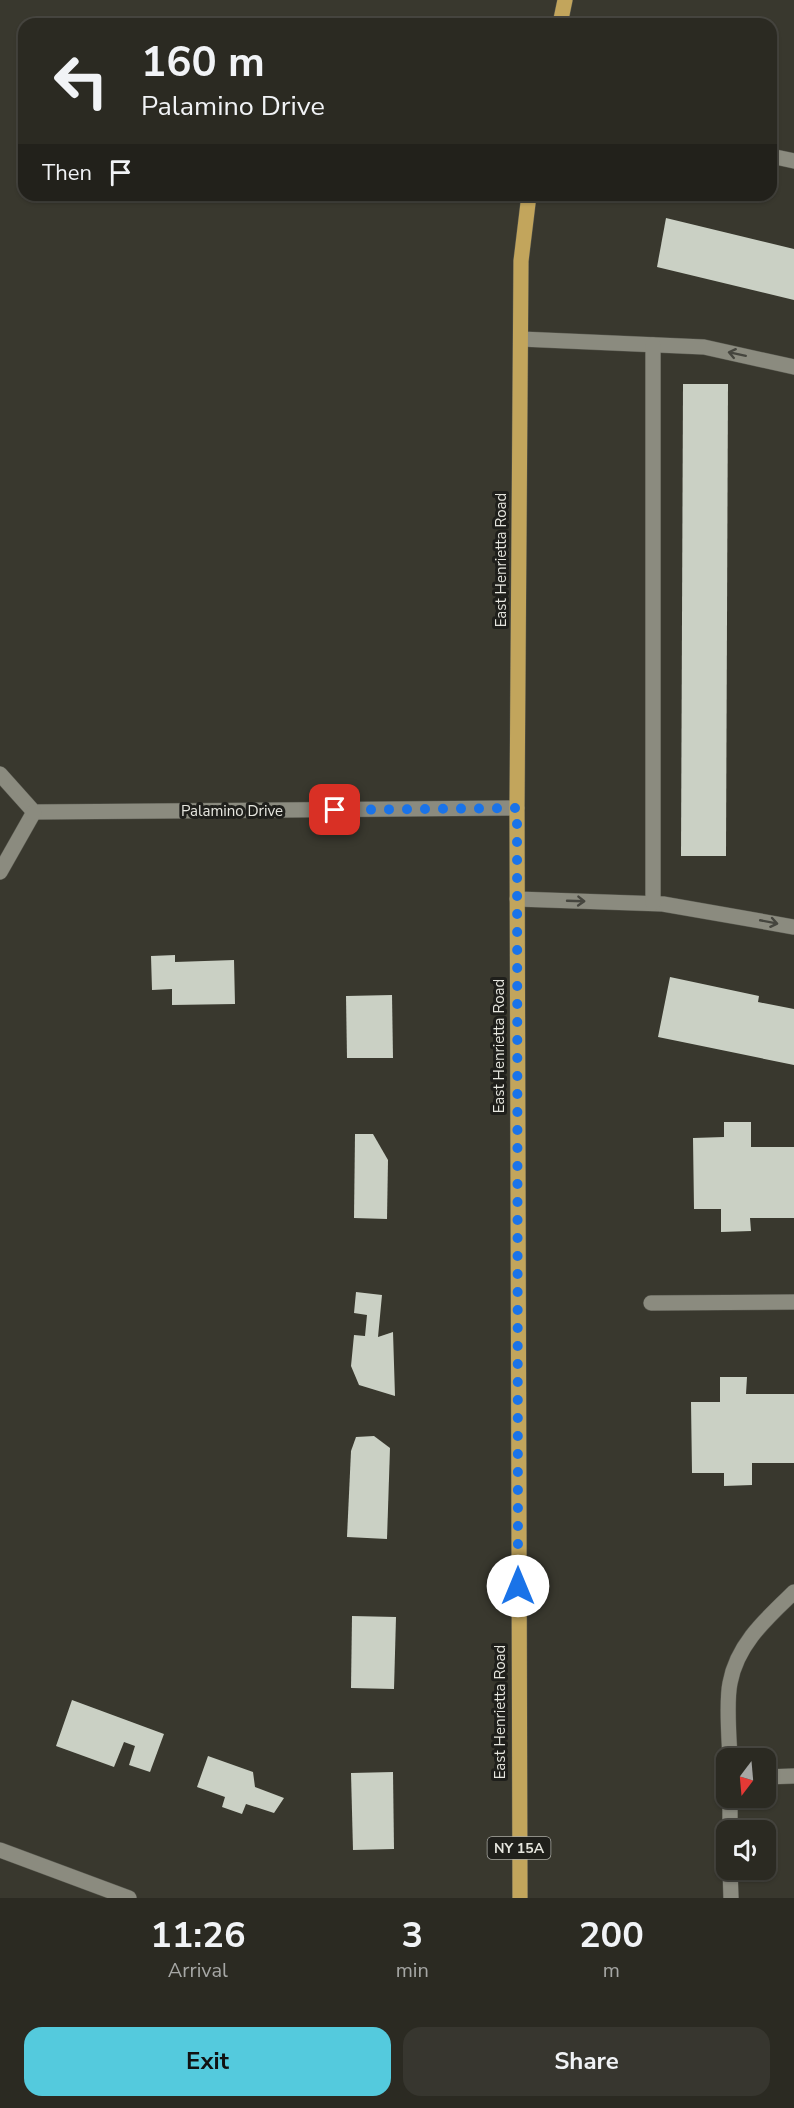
<!DOCTYPE html>
<html lang="en">
<head>
<meta charset="utf-8">
<style>
	body { margin:0; font-family:"Nunito Sans",sans-serif; background:#37362f; color:#f1f3f6; height:100vh; display:flex; flex-direction:column; font-size:22px; white-space:nowrap }
	* { box-sizing:border-box; margin:0 }
	p { font-size:20px; color:#a6a7a5 }
	.icon { flex:none; width:33px; height:33px; fill:none; stroke:currentColor; stroke-width:2; stroke-linecap:round; stroke-linejoin:round }
	.map { position:relative; height:1898px; overflow:hidden }
	.sheet { display:flex; flex-direction:column; background:#2b2a22; flex:1 }
	.sheet>* { flex:none }
	.hud { position:absolute; left:18px; top:18px; width:759px; height:183px; border-radius:18px; box-shadow:0 2px 4px #0004,0 0 0 2px #474640; background:#2b2a22; color:#f1f3f6; overflow:hidden }
	.needle { width:39px; rotate:196deg }
	.tools { position:absolute; left:716px; top:1748px; display:grid; gap:12px }
	.tools a { display:grid; place-items:center; width:60px; height:60px; border-radius:12px; background:#2b2a22; box-shadow:0 2px 4px #0004,0 0 0 2px #474640; font-size:30px }
	.pin { position:absolute; display:grid; place-items:center; width:51px; height:51px; color:#fff; margin:-26px; border-radius:12px; box-shadow:0 3px 9px #0006 }
	.me { position:absolute; width:66px; margin:-33px; rotate:0deg; stroke-linejoin:round; filter:drop-shadow(0 0 4px #0008) }
	.turn { display:flex; align-items:center; gap:21px; height:126px; padding:0 24px; font-size:27px }
	.turn .icon { width:78px; height:78px; stroke-width:2.5 }
	.turn b { display:block; font-size:42px; line-height:51px }
	.then { display:flex; align-items:center; height:57px; padding:0 24px; background:#0003; gap:12px; font-size:22px }
	.eta { display:flex; justify-content:space-evenly; align-items:center; height:102px; text-align:center }
	.eta b { font-size:36px; font-weight:700; line-height:42px }
	.primary-button { display:flex; gap:12px; margin-top:auto; padding:12px 24px }
	.primary-button a { flex:1; height:69px; border-radius:18px; background:#54cadd; color:#111; font-size:24px; font-weight:700; line-height:69px; text-align:center }
	.primary-button a+a { background:#37362f; color:#f1f3f6 }
	.map>svg:first-child { display:block }
	.building { fill:#cad0c4 }
	.lines { fill:none; stroke-linecap:round; stroke-linejoin:round }
	.minor-casing { stroke:#57574e; stroke-width:16 }
	.major-casing { stroke:#57574e; stroke-width:16 }
	.minor { stroke:#8b8b7f; stroke-width:15 }
	.major { stroke:#c2a55c; stroke-width:15 }
	.oneway { stroke:#45453e }
	.route { stroke:#1a73e8; stroke-width:10; stroke-dasharray:0 18 }
	.labels { text-anchor:middle; dominant-baseline:central; stroke-width:6; stroke-linejoin:round; paint-order:stroke }
	.shield { fill:#1f1f1b; stroke:#aaaaa4; stroke-width:1.5 }
	.shield-label { font-size:14px; font-weight:bold; fill:#e6e6df }
	.street-label { font-size:15px; fill:#e6e6df; stroke:#1f1f1b }
</style>
</head>
<body>
<div class="map">
<svg width="794" height="1898" viewBox="0 0 794 1898">
	<rect width="100%" height="100%" fill="#39382e"/>
	<!-- building -->
	<g class="building">
		<polygon points="666,218 794,249 794,300 657,267"/>
		<polygon points="683,384 728,384 726,856 681,856"/>
		<polygon points="175,955 175,962 234,960 235,1004 172,1005 172,989 152,990 151,956"/>
		<polygon points="670,977 759,996 758,1002 794,1009 794,1065 658,1037"/>
		<polygon points="392,995 393,1058 347,1058 346,996"/>
		<polygon points="724,1122 751,1122 751,1147 794,1147 794,1218 750,1218 751,1231 721,1232 721,1209 694,1209 693,1138 724,1137"/>
		<polygon points="355,1134 373,1134 388,1160 387,1219 354,1218"/>
		<polygon points="356,1292 382,1295 378,1337 393,1332 395,1396 359,1385 351,1366 354,1335 365,1336 367,1315 354,1313"/>
		<polygon points="720,1377 747,1377 746,1394 794,1394 794,1463 752,1463 752,1485 724,1486 724,1473 692,1473 691,1402 720,1402"/>
		<polygon points="374,1436 390,1448 387,1539 347,1537 351,1451 356,1437"/>
		<polygon points="352,1616 396,1617 394,1689 351,1688"/>
		<polygon points="72,1700 164,1734 150,1772 129,1765 135,1746 124,1742 114,1767 56,1746"/>
		<polygon points="208,1756 253,1772 255,1787 284,1798 274,1813 246,1804 242,1814 222,1807 225,1797 197,1787"/>
		<polygon points="393,1772 394,1849 353,1850 351,1773"/>
	</g>
	<g class="lines">
		<defs>
			<g id="minor">
				<polyline points="771,156 794,161"/>
				<polyline points="521,339 704,347 794,367"/>
				<polyline points="0,774 34,812 517,808"/>
				<polyline points="0,872 34,812"/>
				<polyline points="517,899 663,904 794,927"/>
				<polyline points="653,903 653,345"/>
				<polyline points="651,1303 794,1302"/>
				<path d="M730,1758C729,1737 726,1702 730,1683C737,1644 767,1618 794,1592"/>
				<polyline points="765,1777 794,1776"/>
				<polyline points="730,1797 730,1830"/>
				<polyline points="0,1850 129,1898"/>
				<polyline points="730,1869 731,1898"/>
			</g>
			<g id="major">
				<polyline points="560,24 565,0"/>
				<polyline points="520,1898 517,808 521,261 529,195"/>
			</g>
		</defs>
		<!-- minor casing -->
		<use href="#minor" class="minor-casing"/>
		<!-- major casing -->
		<use href="#major" class="major-casing"/>
		<!-- minor -->
		<use href="#minor" class="minor"/>
		<!-- major -->
		<use href="#major" class="major"/>
	</g>
	<!-- one-way arrows -->
	<defs><path id="oneway-shaft" d="M-6 0H5M1.5-3L5.5 0L1.5 3" fill="none" stroke-width="1.6" stroke-linecap="round" stroke-linejoin="round" transform="scale(1.5)"/></defs>
	<g class="oneway">
		<use href="#oneway-shaft" transform="translate(737 354) rotate(-168)"/>
		<use href="#oneway-shaft" transform="translate(576 901) rotate(2)"/>
		<use href="#oneway-shaft" transform="translate(769 922) rotate(11)"/>
	</g>
	<g class="lines">
		<!-- route -->
		<polyline class="route" points="335,810 517,808 518,1586"/>
	</g>
	<g class="labels">
		<!-- shield labels -->
		<rect class="shield" x="487.5" y="1837" width="63" height="22" rx="4.5"/>
		<g class="shield-label">
			<text x="519" y="1848">NY 15A</text>
		</g>
		<!-- street labels -->
		<g class="street-label">
			<text transform="translate(501 560) rotate(-90)">East Henrietta Road</text>
			<text x="232" y="811">Palamino Drive</text>
			<text transform="translate(499 1046) rotate(-90)">East Henrietta Road</text>
			<text transform="translate(500 1712) rotate(-90)">East Henrietta Road</text>
		</g>
	</g>
</svg>
<div class="tools">
<a><svg class="needle" viewBox="-14 -14 28 28"><path d="M0-13l5 13h-10z" fill="#e53935"/><path d="M0 13l5-13h-10z" fill="#a6a7a5"/></svg></a>
<a><svg class="icon" aria-label="sound" viewBox="0 0 24 24"><path d="M4 9h4l5-4v14l-5-4H4zM17 9q2 3 0 6"/></svg></a>
</div>
<div class="pin" style="left:335px;top:810px;background:#d93025"><svg class="icon" aria-label="arrive" viewBox="0 0 24 24"><path d="M6 21V4h12l-3 4 3 4H6"/></svg></div>
<svg class="me" style="left:518px;top:1586px" viewBox="-20 -20 40 40"><circle r="19" fill="#fff"/><path d="M0-13L10 11 0 6-10 11z" fill="#1a73e8"/></svg>
<div class="hud">
<div class="turn"><svg class="icon" aria-label="left" viewBox="0 0 24 24"><path d="M17 20v-9H6M10 6l-5 5 5 5"/></svg><div><b>160 m</b>Palamino Drive</div></div>
<div class="then">Then<svg class="icon" aria-label="arrive" viewBox="0 0 24 24"><path d="M6 21V4h12l-3 4 3 4H6"/></svg></div>
</div>
</div>
<section class="sheet">
<div class="eta">
<div><b>11:26</b><p>Arrival</p></div>
<div><b>3</b><p>min</p></div>
<div><b>200</b><p>m</p></div>
</div>
<div class="primary-button"><a>Exit</a><a>Share</a></div>
</section>
</body>
</html>
